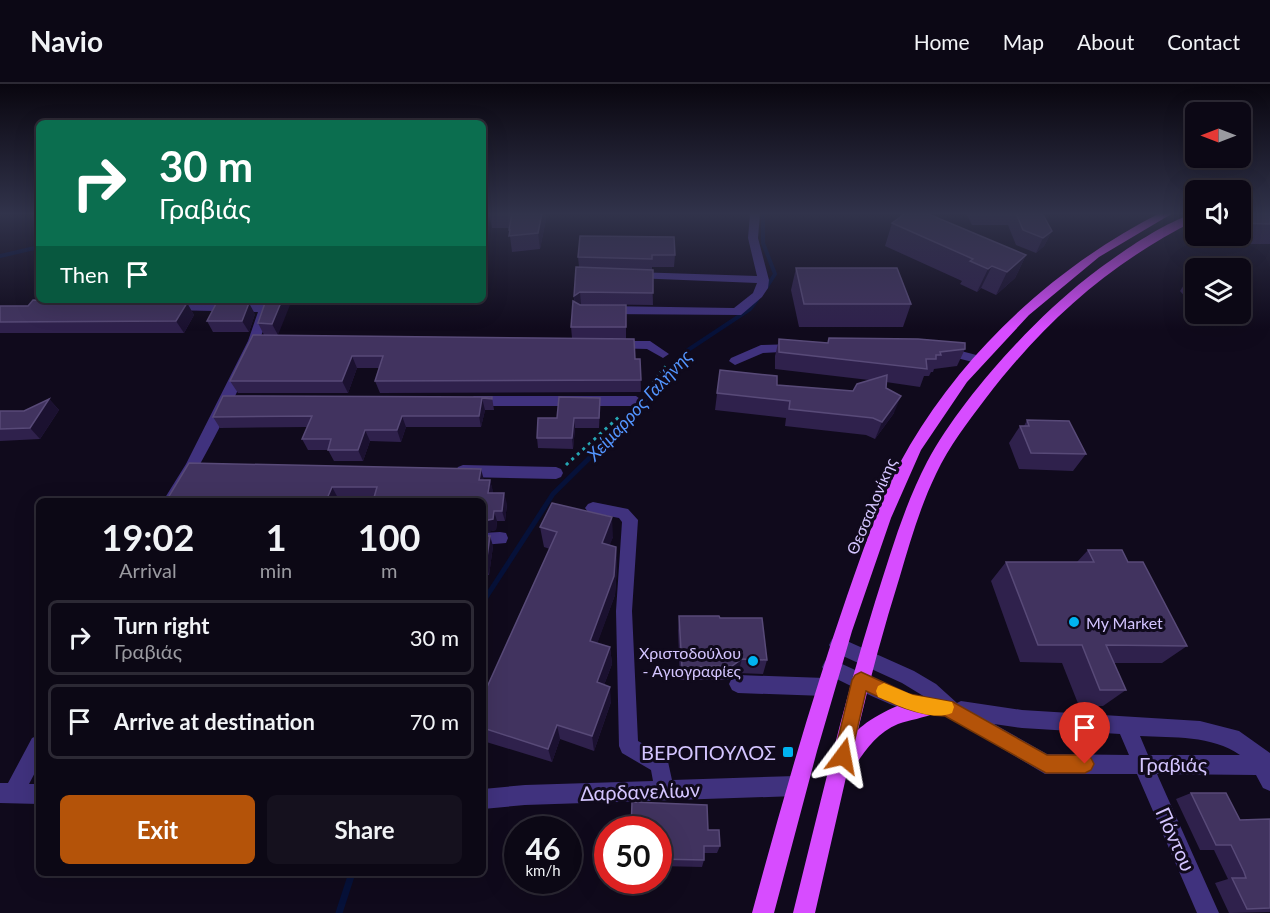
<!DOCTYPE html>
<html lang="en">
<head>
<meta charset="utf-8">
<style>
	body { margin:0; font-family:Lato,sans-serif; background:#15111e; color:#f1f3f6; height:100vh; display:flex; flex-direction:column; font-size:22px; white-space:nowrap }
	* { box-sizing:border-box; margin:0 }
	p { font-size:20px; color:#9a9aa0 }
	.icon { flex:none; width:33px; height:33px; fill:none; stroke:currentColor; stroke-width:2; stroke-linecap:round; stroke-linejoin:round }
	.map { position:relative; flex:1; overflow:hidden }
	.panel { position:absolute; left:36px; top:414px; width:450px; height:378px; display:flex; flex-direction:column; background:#0c0815; border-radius:9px; box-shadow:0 6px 24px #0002,0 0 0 2px #2c2934 }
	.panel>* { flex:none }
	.guide { position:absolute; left:36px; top:36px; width:450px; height:183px; border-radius:9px; box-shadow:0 6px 24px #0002,0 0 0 2px #2c2934; background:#0b6e4f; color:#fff; overflow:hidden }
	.needle { width:39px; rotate:270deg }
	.fabs { position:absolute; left:1185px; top:18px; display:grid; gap:12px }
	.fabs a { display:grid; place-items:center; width:66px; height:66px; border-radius:9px; background:#0c0815; box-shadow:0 6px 24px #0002,0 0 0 2px #2c2934; font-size:30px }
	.speed { position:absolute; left:504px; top:732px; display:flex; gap:12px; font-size:30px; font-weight:700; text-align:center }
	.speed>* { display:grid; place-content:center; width:78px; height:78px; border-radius:50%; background:#0c0815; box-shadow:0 6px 24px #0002,0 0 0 2px #2c2934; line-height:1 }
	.speed small { font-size:15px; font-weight:400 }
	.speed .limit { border:9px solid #d22; background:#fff; color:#111 }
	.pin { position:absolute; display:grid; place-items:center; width:51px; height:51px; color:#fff; margin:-62px -26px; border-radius:50% 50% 50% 0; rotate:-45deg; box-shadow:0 0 6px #0007 }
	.pin .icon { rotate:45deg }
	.me { position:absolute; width:66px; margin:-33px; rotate:13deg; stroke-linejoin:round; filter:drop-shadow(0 0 4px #0008) }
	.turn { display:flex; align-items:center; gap:21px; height:126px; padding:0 24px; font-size:27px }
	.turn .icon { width:78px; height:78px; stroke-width:2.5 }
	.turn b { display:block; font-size:42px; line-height:51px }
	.then { display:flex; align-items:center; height:57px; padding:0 24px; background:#0003; gap:12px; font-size:22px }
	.eta { display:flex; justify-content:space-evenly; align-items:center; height:102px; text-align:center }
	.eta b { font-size:36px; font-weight:700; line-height:42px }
	.button { display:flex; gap:12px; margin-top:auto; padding:12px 24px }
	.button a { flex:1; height:69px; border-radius:9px; background:#b45309; color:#fff; font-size:24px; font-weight:700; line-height:69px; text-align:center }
	.button a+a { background:#15111e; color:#f1f3f6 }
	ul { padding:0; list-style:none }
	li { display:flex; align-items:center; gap:18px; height:75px; margin:0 12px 9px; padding:0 12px; border:3px solid #2c2934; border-radius:9px }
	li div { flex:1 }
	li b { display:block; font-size:22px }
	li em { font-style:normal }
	header { display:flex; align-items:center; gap:36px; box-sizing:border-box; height:84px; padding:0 30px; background:#0c0815; border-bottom:2px solid #2c2934 }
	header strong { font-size:28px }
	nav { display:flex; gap:33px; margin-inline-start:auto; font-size:21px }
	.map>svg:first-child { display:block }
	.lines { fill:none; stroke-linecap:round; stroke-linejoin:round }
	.stream-far2 { stroke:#061139; stroke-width:4 }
	.stream-far1 { stroke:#061139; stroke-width:5 }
	.stream { stroke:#061139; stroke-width:7 }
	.path-far1 { stroke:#25a6b3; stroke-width:2; stroke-dasharray:2 4; stroke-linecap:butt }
	.path { stroke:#25a6b3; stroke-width:3; stroke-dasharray:3 4.5; stroke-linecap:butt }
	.minor { fill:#40327e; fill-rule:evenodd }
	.major { fill:#d74cff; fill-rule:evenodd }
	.wall { fill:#2f214c }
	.shaded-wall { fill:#1b1130 }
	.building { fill:#41335f; stroke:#584a78; stroke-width:1.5 }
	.route { fill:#b45309; stroke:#753606; stroke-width:1.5 }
	.slow { fill:#f59e0b }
	.poi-dot { fill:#00b3f0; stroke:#100a1c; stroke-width:2 }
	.labels { text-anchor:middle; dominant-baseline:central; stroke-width:6; stroke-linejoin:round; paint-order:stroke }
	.street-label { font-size:16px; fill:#d4c5ff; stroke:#100a1c }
	.poi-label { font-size:16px; fill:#d4c5ff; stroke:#100a1c; text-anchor:start }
	.water-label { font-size:18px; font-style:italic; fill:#5395ff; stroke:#100a1c }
	.near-poi-label { font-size:20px; fill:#d4c5ff; stroke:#100a1c; text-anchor:end }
	.near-street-label { font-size:20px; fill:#d4c5ff; stroke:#100a1c }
</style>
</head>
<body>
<header>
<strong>Navio</strong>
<nav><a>Home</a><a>Map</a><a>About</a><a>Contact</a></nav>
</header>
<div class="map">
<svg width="1270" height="829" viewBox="0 0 1270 829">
	<rect width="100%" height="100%" fill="#100a1c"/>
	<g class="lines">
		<!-- stream-far2 -->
		<g class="stream-far2">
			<polyline points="763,129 763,159 775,190 766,204"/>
			<polyline points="0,172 39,163"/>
			<polyline points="653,307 685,268 750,225 757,216"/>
		</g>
		<!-- stream-far1 -->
		<polyline class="stream-far1" points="483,518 553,410 630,334 654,305"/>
		<!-- stream -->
		<polyline class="stream" points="339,829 352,789"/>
		<!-- path-far1 -->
		<polyline class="path-far1" points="645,307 667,280"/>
		<!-- path -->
		<g class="path">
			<polyline points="645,307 646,305"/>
			<polyline points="566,381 621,331"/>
		</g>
		<!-- minor -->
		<g class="minor">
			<polygon points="750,129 760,129 758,154 769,196 768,204 762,213 741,231 605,230 599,226 605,222 734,224 753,209 757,199 634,194 628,191 634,188 757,192 748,154"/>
			<path d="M262,216H274C251,286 216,354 179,417H163L186,380L248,257L258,228L169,226L163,222L169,218L261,220Z"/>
			<polygon points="613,257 650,257 669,270 663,274 647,265 609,264 607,261"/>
			<polygon points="795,260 801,264 799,267 763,269 735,281 729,277 731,274 761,261"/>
			<polygon points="942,262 984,273 986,276 980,280 938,269 936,266"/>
			<polygon points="474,312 636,312 643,317 636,322 474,322 467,317"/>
			<polygon points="463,381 556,383 561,385 563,389 561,393 556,395 463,393 458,391 456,387 458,383"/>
			<polygon points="593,418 628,425 638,436 632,527 638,657 667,673 672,696 796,692 803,695 806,702 803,709 796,712 525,721 483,725 483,705 525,701 653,697 651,686 622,669 619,662 616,527 622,438 619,434 588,428 585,424 588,420"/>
			<polygon points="500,448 506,449 508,454 506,459 483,461 483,449"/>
			<path d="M838,553L914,587L936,600L957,619L961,617L1022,626L1200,637L1239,647L1270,669V707L1263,704L1256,691L1157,690L1219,829H1197L1137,690H1045L936,625L935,629C914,637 846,599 825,589L822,583L825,577L831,575L906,609L925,613L902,599L832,567L829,561L832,555ZM994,640L1022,644L1120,650L1129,671L1047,670ZM1140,652C1173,654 1212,651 1240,671H1148Z"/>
			<polygon points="738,591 825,594 831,597 834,603 831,609 825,612 738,609 732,606 729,600 732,594"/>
			<polygon points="39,651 39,681 29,700 39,700 39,720 0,719 0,699 8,699 32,654"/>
		</g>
		<!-- major -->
		<g class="major">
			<path d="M1160,129H1173L1099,173L1029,231L967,298L921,366L891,434L852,547L817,667L774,829H752C781,722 811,616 847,512C865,461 882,408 910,361C968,263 1058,181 1160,129Z"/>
			<path d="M1196,129V136C1109,180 1045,237 986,314C968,338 949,362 936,390C920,423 910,458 900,492C884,543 870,594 858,646C872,632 916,609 936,617L938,623L936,629C923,634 910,636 898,640C876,649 863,669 851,688L847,689L815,829H793C819,725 843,620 875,518C890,471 904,422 927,378C961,315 1031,238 1087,194C1114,173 1163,138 1196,129Z"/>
		</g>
	</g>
	<!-- wall -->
	<g class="wall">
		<polygon points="489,129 545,129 546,135 540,165 512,168 509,144 492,144"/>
		<polygon points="966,129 1042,129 1052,147 1044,162 1036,169 1016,161 1008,141 972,141"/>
		<polygon points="1240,129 1270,129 1270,160 1200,160 1192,151 1196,146 1196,152 1240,152"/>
		<polygon points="892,139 1026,171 1015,194 996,211 981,204 977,208 960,200 962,197 885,162"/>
		<polygon points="580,152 675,171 674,183 652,183 653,221 580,220 626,221 626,255 635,275 640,275 641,308 380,309 375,297 379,284 357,284 348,309 238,309 230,297 253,251 572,254 571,243 574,217 574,212 579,183 578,173"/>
		<polygon points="796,184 911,220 903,243 799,243 791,206"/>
		<polygon points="1188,195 1196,195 1196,225 1180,207"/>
		<polygon points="230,216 260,216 259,218 231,217"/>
		<polygon points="266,216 278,251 264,251 258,239"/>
		<polygon points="187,219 194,231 184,249 0,249 0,222"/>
		<polygon points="255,230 249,248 213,248 207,237"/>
		<polygon points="829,254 965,265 957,282 934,285 933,288 931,288 929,292 924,292 920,303 886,298 886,304 894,329 875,355 866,351 785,342 786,334 715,326 720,286 777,301 853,307 869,296 775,285 775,272 779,255 828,259"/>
		<polygon points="492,313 494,326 485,326 481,343 406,343 401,358 370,357 363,377 334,377 328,366 308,366 302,355 307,343 220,344 213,333"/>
		<polygon points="49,315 59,326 40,355 0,357 0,327 24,327"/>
		<polygon points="600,324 599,344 575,344 573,365 538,364 537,354 557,334"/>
		<polygon points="1027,336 1086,370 1073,387 1019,385 1009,359 1020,342 1024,342"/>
		<polygon points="490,396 493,409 507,420 505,437 497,437 496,446 483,449 483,417 374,414 338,414 337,417 166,417 171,408"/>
		<polygon points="540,443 613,453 609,461 616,463 617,482 615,511 597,559 610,563 612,580 604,601 611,618 594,667 560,655 552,678 483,657 483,612 550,465 544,463"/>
		<polygon points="483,452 493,462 489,491 483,491"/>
		<polygon points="1088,466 1128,478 1187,562 1162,579 1114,579 1126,606 1103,622 1079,622 1062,579 1020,578 991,497 1006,478 1077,478"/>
		<polygon points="679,532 720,534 767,576 763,590 738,589 729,596 680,596 678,546"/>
		<polygon points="1191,709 1240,736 1270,735 1270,828 1229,829 1215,799 1228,795 1227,793 1214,766 1200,766 1176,715"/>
		<polygon points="658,746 708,746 720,762 717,769 704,769 704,776 702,783 658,782"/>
	</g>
	<!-- shaded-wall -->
	<g class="shaded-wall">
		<polygon points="542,129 545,129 546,135 540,165 538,149"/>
		<polygon points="1052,147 1044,162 1036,169 1043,154"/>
		<polygon points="1026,171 1015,194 996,211 1007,188"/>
		<polygon points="992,182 981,204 977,208 988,185"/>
		<polygon points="580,208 581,220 575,223 574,212"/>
		<polygon points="282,216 292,216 278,251 272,240"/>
		<polygon points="187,219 194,231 184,249 176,237"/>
		<polygon points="249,219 255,230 249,248 242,237"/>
		<polygon points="352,272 357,284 348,309 342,297"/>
		<polygon points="901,312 894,329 875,355 882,338"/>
		<polygon points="482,314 485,326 481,343 479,332"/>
		<polygon points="49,315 59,326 40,355 30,344"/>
		<polygon points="402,332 406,343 401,358 397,346"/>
		<polygon points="574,334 575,344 573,365 572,354"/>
		<polygon points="365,346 370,357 363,377 358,366"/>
		<polygon points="481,385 484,396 479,396"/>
		<polygon points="490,396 493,407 491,420 488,409"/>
		<polygon points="332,403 338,414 337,417 326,417"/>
		<polygon points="504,409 507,420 505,437 502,427"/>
		<polygon points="494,427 497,437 496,446 483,449 483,437"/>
		<polygon points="612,433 613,453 603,478 602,459"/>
		<polygon points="490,452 493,462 489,491 486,480"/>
		<polygon points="616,463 617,482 615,511 592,574 590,557"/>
		<polygon points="610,563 612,580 599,614 597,598"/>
		<polygon points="742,575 738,589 729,596 732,582"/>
		<polygon points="610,603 611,618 594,667 592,652"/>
		<polygon points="557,641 560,655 552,678 548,665"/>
	</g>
	<!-- building -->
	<g class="building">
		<polygon points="512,129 542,129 538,149 509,152 510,146 509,146"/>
		<polygon points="906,129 926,129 1026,171 1007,188 992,182 988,185 970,177 973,175 892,139"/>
		<polygon points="1016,129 1042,129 1052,147 1043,154 1023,146"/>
		<polygon points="1240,129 1270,129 1270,140 1240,139"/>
		<polygon points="580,152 674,153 675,171 652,171 652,175 578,173"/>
		<polygon points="576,183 653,186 653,209 580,208 574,212"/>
		<polygon points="796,184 897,184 911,220 804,220"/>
		<polygon points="1188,195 1196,195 1196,204"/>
		<polygon points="33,216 187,219 176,237 0,238 0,222 28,222"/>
		<polygon points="266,216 282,216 272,240 258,239"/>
		<polygon points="573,217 580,221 626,221 626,243 571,243"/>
		<polygon points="217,218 249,219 242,237 207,237"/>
		<polygon points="253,251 634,255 635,275 640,275 641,296 375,297 383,272 352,272 342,297 230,297"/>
		<polygon points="829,254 918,255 965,259 965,265 940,268 941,271 936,271 936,275 926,275 927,285 779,268 779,255 828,259"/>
		<polygon points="720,286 777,292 777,301 853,307 857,300 887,291 886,304 901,312 882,338 873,334 789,325 790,317 717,309"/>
		<polygon points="223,312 492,313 492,315 482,314 479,332 402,332 397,346 365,346 358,366 328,366 331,355 302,355 312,332 213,333"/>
		<polygon points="559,313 600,314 599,334 574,334 572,354 537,354 538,334 557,334"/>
		<polygon points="49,315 30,344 0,345 0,327 24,327"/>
		<polygon points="1027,336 1069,337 1086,370 1031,369 1020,342 1029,342"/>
		<polygon points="189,379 481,385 479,396 490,396 488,409 504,409 502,427 494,427 493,435 483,437 483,417 373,417 377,403 332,403 326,417 166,417"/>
		<polygon points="552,419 612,433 602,459 616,463 614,492 590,557 610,563 597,598 610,603 592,652 557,641 548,665 483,644 483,612 557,448 540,443"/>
		<polygon points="483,452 490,452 486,480 483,480"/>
		<polygon points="1088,466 1122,466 1128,478 1143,478 1187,562 1106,561 1126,606 1100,606 1082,561 1038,561 1006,478 1094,478"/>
		<polygon points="679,532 719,532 720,534 762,534 767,576 742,575 732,582 682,583"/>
		<polygon points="1191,709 1226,709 1240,736 1270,735 1270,824 1247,825 1232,794 1246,794 1244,788 1231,761 1216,761"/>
		<polygon points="632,718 707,721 708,746 719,746 720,762 704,762 704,776 658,775 658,746 631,746"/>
	</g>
	<!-- sky -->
	<linearGradient id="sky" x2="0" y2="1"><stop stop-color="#09060f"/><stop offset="0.53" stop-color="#31334b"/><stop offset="1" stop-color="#31334b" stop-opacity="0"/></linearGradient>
	<rect width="1270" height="245" fill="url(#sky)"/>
	<!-- route -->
	<path class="route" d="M861,588L909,610L953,618L1047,671H1085L1091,674L1094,680L1091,686L1085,689H1046L945,632C916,631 893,620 866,607L851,672L849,678L843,680L836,678L834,672L852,596L855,591Z"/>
	<!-- slow -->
	<path class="slow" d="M884,599L913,611L952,618L954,623L952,629C930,638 898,621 878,613L876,607L878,602Z"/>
	<!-- markers -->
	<g class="poi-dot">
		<circle cx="1074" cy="538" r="6"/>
		<circle cx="753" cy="577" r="6"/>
		<rect x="782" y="662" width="12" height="12" rx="3"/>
	</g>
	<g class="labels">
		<!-- street labels -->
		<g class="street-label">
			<text transform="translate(871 422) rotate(-67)">Θεσσαλονίκης</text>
		</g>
		<!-- poi labels -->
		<g class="poi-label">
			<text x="1086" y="538">My Market</text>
			<text x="741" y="568" text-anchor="end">Χριστοδούλου<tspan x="741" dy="18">- Αγιογραφίες</tspan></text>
		</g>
		<!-- water labels -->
		<g class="water-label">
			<text transform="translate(639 321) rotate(-47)">Χείμαρρος Γαλήνης</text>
		</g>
		<!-- near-poi labels -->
		<g class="near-poi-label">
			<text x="776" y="668">ΒΕΡΟΠΟΥΛΟΣ</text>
		</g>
		<!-- near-street labels -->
		<g class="near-street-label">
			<text x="1173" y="680">Γραβιάς</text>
			<text transform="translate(640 707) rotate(-2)">Δαρδανελίων</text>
			<text transform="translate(1176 755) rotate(66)">Πόντου</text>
		</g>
	</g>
</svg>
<div class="fabs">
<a><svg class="needle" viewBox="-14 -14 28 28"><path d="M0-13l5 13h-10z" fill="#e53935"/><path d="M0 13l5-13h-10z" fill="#9a9aa0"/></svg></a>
<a><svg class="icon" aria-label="sound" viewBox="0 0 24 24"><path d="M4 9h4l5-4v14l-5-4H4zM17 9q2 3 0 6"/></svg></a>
<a><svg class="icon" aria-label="layers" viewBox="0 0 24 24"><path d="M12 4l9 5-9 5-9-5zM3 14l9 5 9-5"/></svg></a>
</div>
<div class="speed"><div>46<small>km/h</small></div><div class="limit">50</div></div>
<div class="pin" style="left:1085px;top:680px;background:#d93025"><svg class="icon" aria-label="arrive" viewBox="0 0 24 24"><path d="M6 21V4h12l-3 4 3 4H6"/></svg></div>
<svg class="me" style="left:843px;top:672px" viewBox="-20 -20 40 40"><path d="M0-17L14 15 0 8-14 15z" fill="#b45309" stroke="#fff" stroke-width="4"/></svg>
<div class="guide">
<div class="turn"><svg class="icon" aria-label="right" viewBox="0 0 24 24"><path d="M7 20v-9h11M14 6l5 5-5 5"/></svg><div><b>30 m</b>Γραβιάς</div></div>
<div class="then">Then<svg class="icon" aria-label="arrive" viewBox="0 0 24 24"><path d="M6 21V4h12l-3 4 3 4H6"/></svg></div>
</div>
<section class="panel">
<div class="eta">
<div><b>19:02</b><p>Arrival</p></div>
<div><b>1</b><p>min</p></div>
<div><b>100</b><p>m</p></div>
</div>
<ul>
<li><svg class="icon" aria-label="right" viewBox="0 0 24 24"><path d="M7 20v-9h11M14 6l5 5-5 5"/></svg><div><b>Turn right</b><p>Γραβιάς</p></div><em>30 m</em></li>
<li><svg class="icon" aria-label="arrive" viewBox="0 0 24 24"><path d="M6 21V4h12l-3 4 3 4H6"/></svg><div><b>Arrive at destination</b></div><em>70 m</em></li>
</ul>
<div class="button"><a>Exit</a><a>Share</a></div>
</section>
</div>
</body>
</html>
